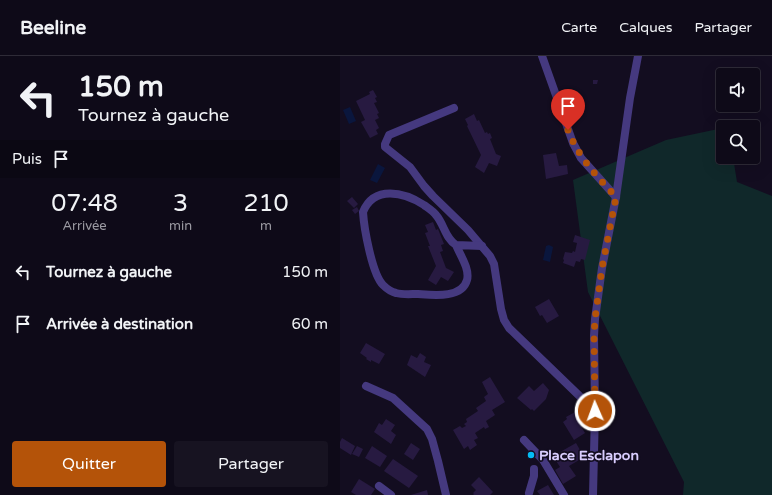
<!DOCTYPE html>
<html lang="fr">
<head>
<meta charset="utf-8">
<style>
	body { margin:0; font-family:"Varela Round",sans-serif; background:#171321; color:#f1f3f6; height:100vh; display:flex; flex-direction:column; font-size:15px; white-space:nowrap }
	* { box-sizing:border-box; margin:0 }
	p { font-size:13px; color:#9b9aa2 }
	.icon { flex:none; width:22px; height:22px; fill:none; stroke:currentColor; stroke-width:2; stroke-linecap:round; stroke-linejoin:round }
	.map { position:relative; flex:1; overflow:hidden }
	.side { display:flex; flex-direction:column; background:#0e0a18; width:340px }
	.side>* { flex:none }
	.top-card { background:#0e0a18; color:#f1f3f6; overflow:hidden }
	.tools { position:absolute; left:376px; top:12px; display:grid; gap:8px }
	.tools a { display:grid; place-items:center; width:44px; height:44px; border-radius:4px; background:#0e0a18; box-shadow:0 4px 16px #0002,0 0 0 1px #2e2b37; font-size:20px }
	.pin { position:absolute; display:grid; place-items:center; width:34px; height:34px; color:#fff; margin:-41px -17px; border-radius:50% 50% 50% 0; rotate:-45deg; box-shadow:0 0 4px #0007 }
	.pin .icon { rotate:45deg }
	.me { position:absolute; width:44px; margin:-22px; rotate:358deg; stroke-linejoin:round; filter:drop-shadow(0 0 3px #0008) }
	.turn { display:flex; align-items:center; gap:14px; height:84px; padding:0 12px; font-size:18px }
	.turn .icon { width:52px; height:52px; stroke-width:2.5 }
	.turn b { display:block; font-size:28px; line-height:34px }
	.then { display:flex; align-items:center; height:38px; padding:0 12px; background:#0003; gap:8px; font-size:15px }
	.eta { display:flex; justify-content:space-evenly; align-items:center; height:68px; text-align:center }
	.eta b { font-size:24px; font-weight:600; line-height:28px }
	.cta { display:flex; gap:8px; margin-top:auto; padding:8px 12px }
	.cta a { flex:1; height:46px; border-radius:4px; background:#b45309; color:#fff; font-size:16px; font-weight:600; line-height:46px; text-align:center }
	.cta a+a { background:#171321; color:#f1f3f6 }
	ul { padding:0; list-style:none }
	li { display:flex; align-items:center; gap:12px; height:52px; padding:0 12px }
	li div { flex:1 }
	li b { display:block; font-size:15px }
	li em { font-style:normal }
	header { display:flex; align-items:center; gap:24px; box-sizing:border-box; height:56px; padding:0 20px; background:#0e0a18; border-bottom:1px solid #2e2b37 }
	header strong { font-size:19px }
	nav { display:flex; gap:22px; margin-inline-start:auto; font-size:14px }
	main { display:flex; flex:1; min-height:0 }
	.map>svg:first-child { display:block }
	.green { fill:#10282a }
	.water { fill:#0a163d }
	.building { fill:#271a41 }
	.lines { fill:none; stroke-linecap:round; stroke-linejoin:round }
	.street { stroke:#45397f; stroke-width:8 }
	.route { stroke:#b45309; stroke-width:7; stroke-dasharray:0 12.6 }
	.poi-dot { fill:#04bcf4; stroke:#130d20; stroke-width:1.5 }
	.labels { text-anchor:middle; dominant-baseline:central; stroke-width:3.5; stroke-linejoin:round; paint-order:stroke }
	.poi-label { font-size:14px; font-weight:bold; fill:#d9cdfe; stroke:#130d20; text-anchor:start }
</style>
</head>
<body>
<header>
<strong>Beeline</strong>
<nav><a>Carte</a><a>Calques</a><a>Partager</a></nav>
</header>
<main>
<section class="side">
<div class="top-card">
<div class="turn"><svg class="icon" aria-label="left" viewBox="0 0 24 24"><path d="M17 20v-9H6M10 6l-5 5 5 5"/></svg><div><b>150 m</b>Tournez à gauche</div></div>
<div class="then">Puis<svg class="icon" aria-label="arrive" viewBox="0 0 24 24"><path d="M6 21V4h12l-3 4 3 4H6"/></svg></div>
</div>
<div class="eta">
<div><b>07:48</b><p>Arrivée</p></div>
<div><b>3</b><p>min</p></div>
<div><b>210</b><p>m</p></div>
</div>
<ul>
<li><svg class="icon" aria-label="left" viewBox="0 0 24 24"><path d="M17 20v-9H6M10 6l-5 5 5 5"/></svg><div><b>Tournez à gauche</b></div><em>150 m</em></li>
<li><svg class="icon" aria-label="arrive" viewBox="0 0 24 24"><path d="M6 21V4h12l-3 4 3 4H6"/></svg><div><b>Arrivée à destination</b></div><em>60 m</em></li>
</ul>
<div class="cta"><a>Quitter</a><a>Partager</a></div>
</section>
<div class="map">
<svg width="432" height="439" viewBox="0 0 432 439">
	<rect width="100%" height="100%" fill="#130d20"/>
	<!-- green -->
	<polygon class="green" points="383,72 383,101 393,101 397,126 432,140 432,439 343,439 344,426 248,236 233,124 326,84"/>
	<!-- water -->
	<g class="water">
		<polygon points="10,51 16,65 9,68 3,54"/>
		<polygon points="38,108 45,112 37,127 30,124"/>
		<polygon points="209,189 213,191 210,206 203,204 206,190"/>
	</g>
	<!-- building -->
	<g class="building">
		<polygon points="253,24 258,24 257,28 253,28"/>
		<polygon points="33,34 37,41 35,42 37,46 34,47 39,57 37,58 39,62 35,64 39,72 36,74 38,78 30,82 21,66 25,64 16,45 30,38 29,36"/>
		<polygon points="134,58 137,65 139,64 145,77 147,76 148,78 150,77 152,82 150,83 156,98 161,100 157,110 149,107 144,117 135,111 141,99 127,70 128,69 125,63"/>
		<polygon points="216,97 219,110 227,109 228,118 206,123 203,99"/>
		<polygon points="12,141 18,148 14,152 7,145"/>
		<polygon points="17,151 19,155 15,158 12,154"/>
		<polygon points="93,166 96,174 98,173 104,188 101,189 103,195 100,196 106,212 114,216 108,225 101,221 96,229 88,224 96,210 88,190 90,190 85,177 88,176 85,169"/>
		<polygon points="235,179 250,184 245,204 241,203 240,206 236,205 234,211 223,207 224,204 223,203 225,196 232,197 233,195 235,196 237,187 233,186"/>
		<polygon points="209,243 219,260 207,267 202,259 200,260 195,251"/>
		<polygon points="26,287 45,298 39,308 31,304 31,306 26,303 27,302 20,297"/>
		<polygon points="80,297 86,301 84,306 91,309 85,321 67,309 71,299 77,302"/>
		<polygon points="150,321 165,346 152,354 155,359 146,365 149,371 145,373 144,371 135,377 138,382 134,384 137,389 130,394 128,390 124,393 113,374 120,370 122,372 126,370 124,368 127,366 126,363 138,355 136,352 146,345 144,341 148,338 142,326"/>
		<polygon points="203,327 209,334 206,343 194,355 192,353 191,354 177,342 189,330 194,335"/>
		<polygon points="237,355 243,364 239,367 245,377 234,384 223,366 227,363 226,361"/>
		<polygon points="46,363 55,369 51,375 56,379 51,388 34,376 39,367 42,369"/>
		<polygon points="2,382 15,390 11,399 0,392 0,386"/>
		<polygon points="71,387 80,393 73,404 64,398"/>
		<polygon points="236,387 244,401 229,410 236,420 223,428 215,414 220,411 213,400"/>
		<polygon points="17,390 23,393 19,401 12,398"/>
		<polygon points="32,390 47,400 40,411 25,402"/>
		<polygon points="53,403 78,420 69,432 44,415"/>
		<polygon points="139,421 153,436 150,439 133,439 134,438 133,437 136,434 131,429"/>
		<polygon points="19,423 35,433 31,439 16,439 11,436"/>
		<polygon points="208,429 214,439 200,439 197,435"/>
		<polygon points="87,434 88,439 71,439"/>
	</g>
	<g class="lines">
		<!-- street -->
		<g class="street">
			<polyline points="202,0 233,87 241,102 276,141"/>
			<polyline points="114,52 49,79 45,88 45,91 70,111 84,130 93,140 128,174 150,200 154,208 161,253 164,264 169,272 255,355"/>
			<path d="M116,189C120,199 130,213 127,224C122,243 92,239 78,238C71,238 63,239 56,237C52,236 47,233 43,229C32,218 24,172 23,156C34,129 64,136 84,149C88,152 93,155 96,159C104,168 105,182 116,189L142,190"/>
			<polyline points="26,330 53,342 87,373 92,383 98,405 106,439"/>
			<polyline points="184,384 203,404 224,439"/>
			<polyline points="39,430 51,439"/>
			<polyline points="189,437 194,420 194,413"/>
			<polyline points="253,439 255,355 254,280 255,263 262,212 276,141 290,42 298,0"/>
		</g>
	</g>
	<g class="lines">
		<!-- route -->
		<path class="route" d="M228,74C238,101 257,120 276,141L262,212L255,263L254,280L255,355"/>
	</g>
	<!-- markers -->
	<circle class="poi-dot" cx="191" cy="399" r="4"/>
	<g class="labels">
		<!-- poi labels -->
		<g class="poi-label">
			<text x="199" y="399">Place Esclapon</text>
		</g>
	</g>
</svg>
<div class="tools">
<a><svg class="icon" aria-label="sound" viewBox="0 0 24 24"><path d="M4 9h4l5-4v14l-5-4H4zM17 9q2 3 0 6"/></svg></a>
<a><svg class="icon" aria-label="search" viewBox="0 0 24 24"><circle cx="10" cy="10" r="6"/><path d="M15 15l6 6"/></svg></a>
</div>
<div class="pin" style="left:228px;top:74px;background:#d93025"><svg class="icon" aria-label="arrive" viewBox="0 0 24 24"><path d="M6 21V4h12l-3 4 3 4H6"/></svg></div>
<svg class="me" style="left:255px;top:355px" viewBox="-20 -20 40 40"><circle r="17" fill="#b45309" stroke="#fff" stroke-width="3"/><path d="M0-11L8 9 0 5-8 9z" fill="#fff"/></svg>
</div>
</main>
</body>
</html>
